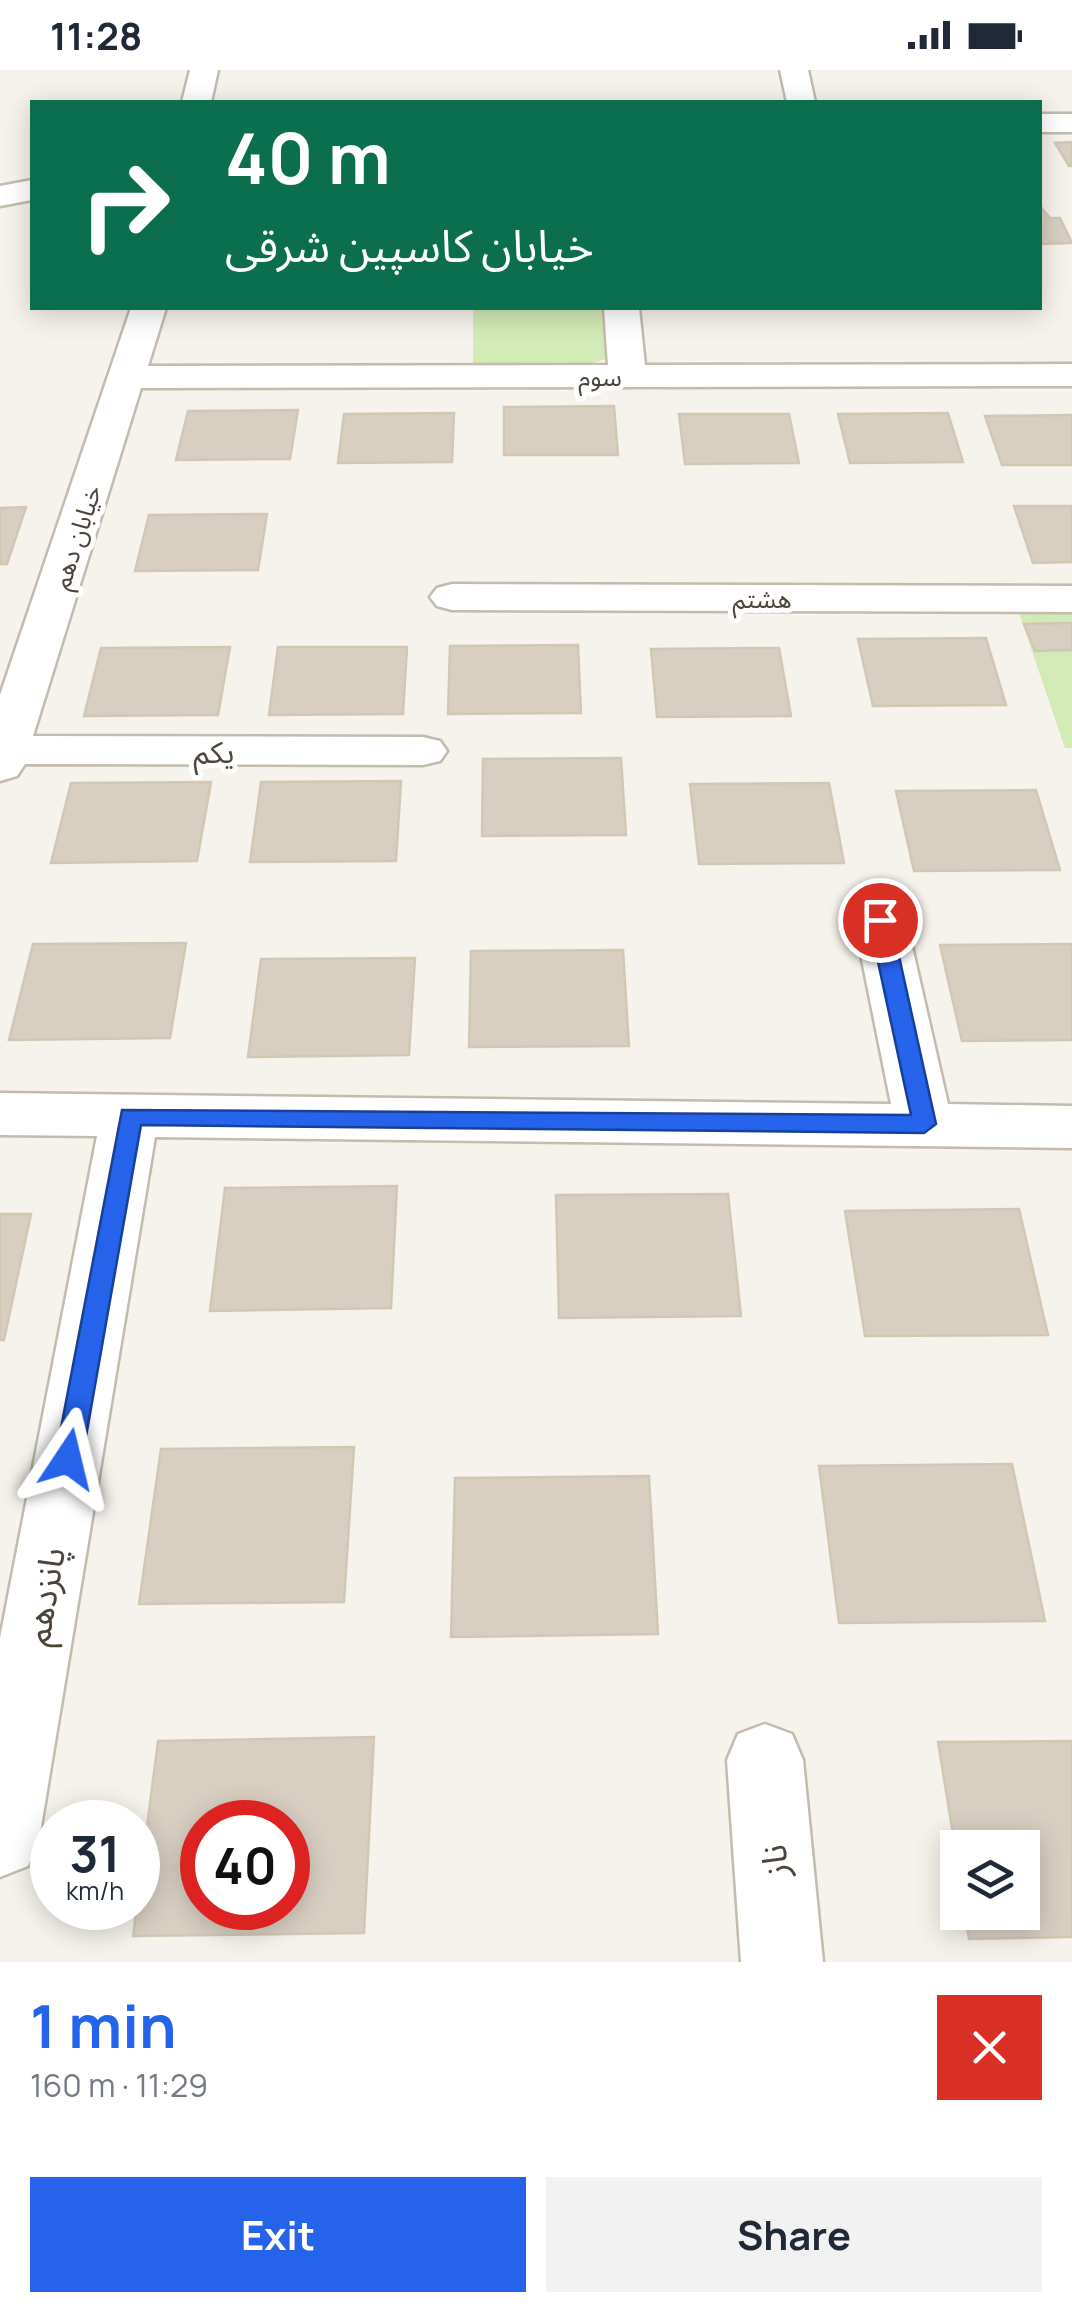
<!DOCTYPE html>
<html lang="en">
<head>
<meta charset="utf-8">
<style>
	body { margin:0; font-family:Manrope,"Noto Sans Arabic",sans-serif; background:#f2f2f3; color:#1f2937; height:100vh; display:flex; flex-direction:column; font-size:38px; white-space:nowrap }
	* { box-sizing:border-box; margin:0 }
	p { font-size:32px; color:#747a83 }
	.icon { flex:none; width:55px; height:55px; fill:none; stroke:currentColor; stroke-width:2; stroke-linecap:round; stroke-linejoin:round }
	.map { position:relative; height:1892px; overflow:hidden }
	.side { display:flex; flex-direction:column; background:#fff; flex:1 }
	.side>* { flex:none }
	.banner { position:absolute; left:30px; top:30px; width:1012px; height:210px; border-radius:0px; box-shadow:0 5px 25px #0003; background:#0b6e4f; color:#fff; overflow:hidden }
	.fabs { position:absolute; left:940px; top:1760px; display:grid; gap:20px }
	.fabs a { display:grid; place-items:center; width:100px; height:100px; border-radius:0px; background:#fff; box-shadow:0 5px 25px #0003; font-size:50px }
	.speed { position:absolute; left:30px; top:1730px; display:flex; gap:20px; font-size:50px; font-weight:700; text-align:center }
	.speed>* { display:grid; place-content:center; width:130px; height:130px; border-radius:50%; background:#fff; box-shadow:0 5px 25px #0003; line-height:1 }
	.speed small { font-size:25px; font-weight:400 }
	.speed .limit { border:15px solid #d22; background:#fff; color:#111 }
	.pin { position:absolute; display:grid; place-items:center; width:85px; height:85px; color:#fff; margin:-42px; border:5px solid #fff; border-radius:50%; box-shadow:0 2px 10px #0007 }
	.me { position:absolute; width:110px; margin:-55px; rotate:10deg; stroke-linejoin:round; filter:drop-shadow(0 0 8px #0008) }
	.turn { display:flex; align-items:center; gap:35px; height:210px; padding:0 30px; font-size:45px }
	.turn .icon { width:130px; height:130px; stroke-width:2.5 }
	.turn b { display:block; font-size:70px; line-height:85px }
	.round { display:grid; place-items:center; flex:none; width:105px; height:105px; border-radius:0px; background:#f2f2f3 }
	.summary { display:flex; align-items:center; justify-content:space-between; height:170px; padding:0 30px }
	h1 { font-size:60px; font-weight:700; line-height:75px; color:#2563eb }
	.primary-button { display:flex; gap:20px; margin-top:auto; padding:20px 30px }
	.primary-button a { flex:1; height:115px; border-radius:0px; background:#2563eb; color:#fff; font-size:40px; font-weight:700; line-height:115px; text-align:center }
	.primary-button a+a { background:#f2f2f3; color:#1f2937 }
	.status { display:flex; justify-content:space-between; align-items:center; height:70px; padding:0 50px; background:#fff; direction:ltr }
	.status svg { height:28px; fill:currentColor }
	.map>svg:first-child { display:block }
	.green { fill:#d2eab5 }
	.building { fill:#d8cfc1; stroke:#d3c7b4; stroke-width:2.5; fill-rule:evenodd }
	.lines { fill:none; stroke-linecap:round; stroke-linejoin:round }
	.minor-casing { stroke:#c2bbae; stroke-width:5 }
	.minor { fill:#fff; fill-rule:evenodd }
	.route { fill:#2563eb; stroke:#184099; stroke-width:2.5 }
	.labels { text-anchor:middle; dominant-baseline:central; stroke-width:10; stroke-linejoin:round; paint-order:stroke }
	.far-street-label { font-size:25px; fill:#4b4439; stroke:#fff }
	.street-label { font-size:30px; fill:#4b4439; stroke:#fff }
	.near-street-label { font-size:35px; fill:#4b4439; stroke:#fff }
</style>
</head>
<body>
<div class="status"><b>11:28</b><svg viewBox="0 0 49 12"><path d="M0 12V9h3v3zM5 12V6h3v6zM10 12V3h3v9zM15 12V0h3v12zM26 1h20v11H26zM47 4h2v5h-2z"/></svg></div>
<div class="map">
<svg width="1072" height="1892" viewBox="0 0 1072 1892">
	<rect width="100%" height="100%" fill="#f6f3ec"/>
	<!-- green -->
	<g class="green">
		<polygon points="473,238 612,238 617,285 587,295 473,296"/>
		<polygon points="1019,543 1072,543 1072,678 1065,678"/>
	</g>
	<!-- building -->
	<g class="building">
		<polygon points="1072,72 1072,96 1069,96 1055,73"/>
		<polygon points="1040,136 1050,148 1060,148 1072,173 1040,174"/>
		<polygon points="614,336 618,385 504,385 504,337"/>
		<polygon points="298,340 290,389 176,390 188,341"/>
		<polygon points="454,343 452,392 338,393 344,344"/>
		<polygon points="948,343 963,392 850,393 838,344"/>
		<polygon points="679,344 789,344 799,393 685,394"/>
		<polygon points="1072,345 1072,395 1002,395 985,346"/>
		<polygon points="1014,436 1072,436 1072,492 1033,493"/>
		<polygon points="26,437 7,494 0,494 0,438"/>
		<polygon points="267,444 258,500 135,501 149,445"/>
		<polygon points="1072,553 1072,580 1035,581 1024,554"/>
		<polygon points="986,568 1006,635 873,636 858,569"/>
		<polygon points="578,575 581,643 448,644 450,576"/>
		<polygon points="230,577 218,645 84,646 101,578"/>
		<polygon points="278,577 407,577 403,644 269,645"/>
		<polygon points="779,578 791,646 657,647 651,579"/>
		<polygon points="621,688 626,765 482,766 483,689"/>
		<polygon points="401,711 396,791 250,792 261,712"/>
		<polygon points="211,712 197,791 51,793 71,713"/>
		<polygon points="829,713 844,793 699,794 690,714"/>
		<polygon points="1036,720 1060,800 914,801 896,721"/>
		<polygon points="186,873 170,968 9,970 33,874"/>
		<polygon points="1072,874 1072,970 962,971 940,875"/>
		<polygon points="623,880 629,976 469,977 471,881"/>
		<polygon points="415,888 409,985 248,987 261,889"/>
		<polygon points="397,1116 391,1238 210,1241 225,1118"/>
		<polygon points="728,1124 741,1246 559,1248 556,1125"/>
		<polygon points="1019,1139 1048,1265 865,1266 845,1141"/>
		<polygon points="0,1144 31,1144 4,1270 0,1270"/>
		<polygon points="354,1377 344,1532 139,1534 161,1379"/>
		<polygon points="1012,1394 1045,1551 839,1553 819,1396"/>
		<polygon points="649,1406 658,1564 451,1567 455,1408"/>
		<path d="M374,1667L364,1863L133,1866L158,1671ZM202,1752H288V1838H202Z"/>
		<polygon points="1072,1671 1072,1867 969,1869 965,1842 1022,1842 1022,1778 958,1778 958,1795 938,1672"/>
	</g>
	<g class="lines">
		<defs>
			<g id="minor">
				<polygon points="190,0 218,0 211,32 182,32"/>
				<polygon points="780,0 808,0 815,32 787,32"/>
				<rect x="1040" y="44" width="32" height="18"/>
				<polygon points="32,110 32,130 0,136 0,116"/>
				<polygon points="131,238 166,238 148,296 608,295 604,238 639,238 645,295 1072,294 1072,316 141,318 33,666 423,667 440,671 447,681 440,691 423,695 25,694 17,706 0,711 0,625"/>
				<polygon points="452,514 1072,516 1072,542 452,540 437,536 430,527 437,518"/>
				<polygon points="880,833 899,838 906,850 948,1034 1072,1036 1072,1078 155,1067 39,1769 28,1796 0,1807 0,1568 97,1066 0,1065 0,1023 891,1034 854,850 861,838"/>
				<polygon points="765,1654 792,1664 803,1690 823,1892 741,1892 727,1690 738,1664"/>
			</g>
		</defs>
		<!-- minor casing -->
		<use href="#minor" class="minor-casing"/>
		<!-- minor -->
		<use href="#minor" class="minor"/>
	</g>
	<!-- route -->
	<polygon class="route" points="880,843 891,850 936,1054 924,1063 141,1055 82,1389 78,1397 68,1401 59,1397 55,1389 122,1040 911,1045 869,850"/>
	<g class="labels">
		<!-- far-street labels -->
		<g class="far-street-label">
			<text x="600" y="306">سوم</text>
			<text transform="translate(76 467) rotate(-72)">خیابان دهم</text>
			<text x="762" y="528">هشتم</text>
		</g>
		<!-- street labels -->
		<g class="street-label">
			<text x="214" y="681">یکم</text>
		</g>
		<!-- near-street labels -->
		<g class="near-street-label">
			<text transform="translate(44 1526) rotate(-80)">پانزدهم</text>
			<text transform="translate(774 1791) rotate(-95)">ناز</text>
		</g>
	</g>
</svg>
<div class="fabs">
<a><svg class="icon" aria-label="layers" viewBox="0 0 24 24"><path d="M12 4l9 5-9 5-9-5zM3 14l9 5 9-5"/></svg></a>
</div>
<div class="speed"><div>31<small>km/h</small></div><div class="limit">40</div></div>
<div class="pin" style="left:880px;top:850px;background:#d93025"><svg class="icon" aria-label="arrive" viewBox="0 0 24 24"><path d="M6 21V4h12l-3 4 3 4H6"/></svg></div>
<svg class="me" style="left:68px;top:1389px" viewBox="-20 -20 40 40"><path d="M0-17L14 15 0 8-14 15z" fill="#2563eb" stroke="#fff" stroke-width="4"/></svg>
<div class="banner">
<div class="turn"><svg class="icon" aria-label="right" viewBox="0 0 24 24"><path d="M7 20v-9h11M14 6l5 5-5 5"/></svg><div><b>40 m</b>خیابان کاسپین شرقی</div></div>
</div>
</div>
<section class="side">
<div class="summary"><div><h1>1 min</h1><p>160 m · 11:29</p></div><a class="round" style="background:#d93025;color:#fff"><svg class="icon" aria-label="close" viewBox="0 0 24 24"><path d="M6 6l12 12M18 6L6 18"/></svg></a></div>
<div class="primary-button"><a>Exit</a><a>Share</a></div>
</section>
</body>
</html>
